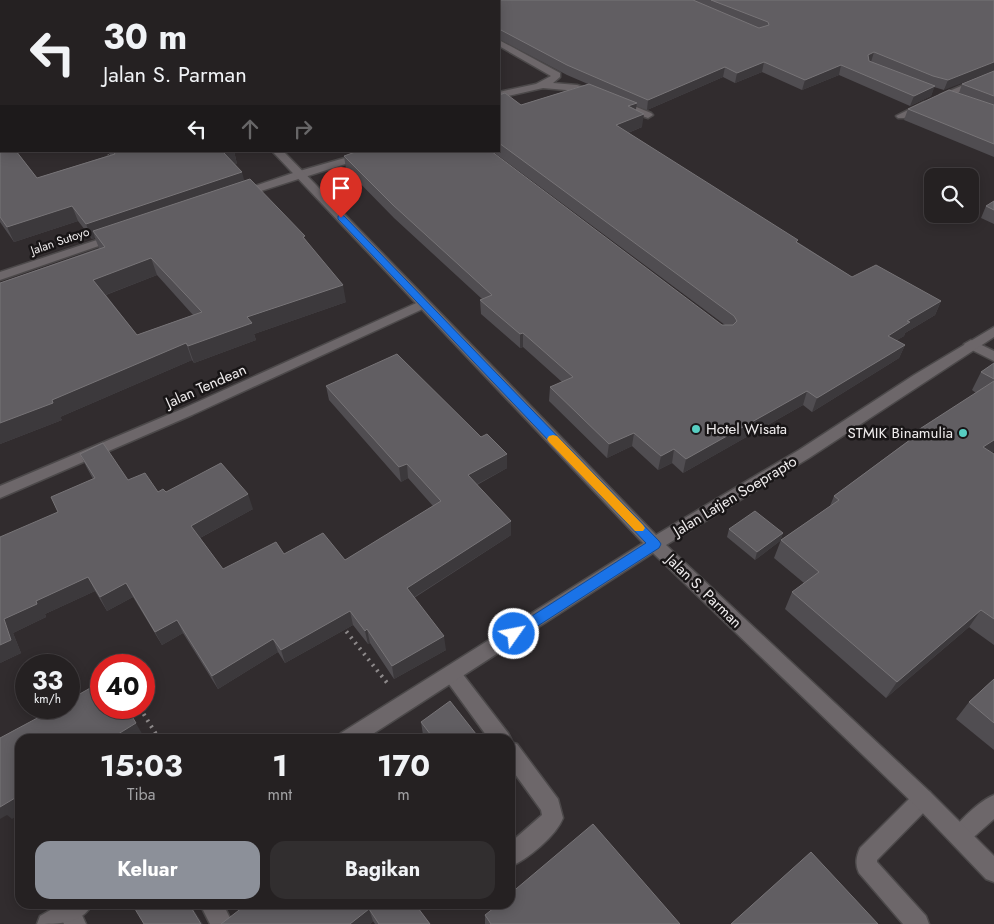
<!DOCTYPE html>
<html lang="id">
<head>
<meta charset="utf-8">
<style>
	body { margin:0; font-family:Jost,sans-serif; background:#312e2f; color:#f1f3f6; height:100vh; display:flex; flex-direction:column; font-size:19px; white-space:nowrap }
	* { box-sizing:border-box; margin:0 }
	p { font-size:16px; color:#a3a3a5 }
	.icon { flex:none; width:28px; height:28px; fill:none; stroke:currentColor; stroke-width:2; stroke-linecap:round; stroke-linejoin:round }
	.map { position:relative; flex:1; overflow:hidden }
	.panel { position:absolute; left:15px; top:734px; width:500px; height:175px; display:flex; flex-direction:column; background:#252122; border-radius:15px; box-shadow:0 2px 12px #0003,0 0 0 1px #423e40 }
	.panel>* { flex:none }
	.guide { position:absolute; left:0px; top:0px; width:500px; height:152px; box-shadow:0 2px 12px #0003,0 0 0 1px #423e40; background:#252122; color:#f1f3f6; overflow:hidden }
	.tools { position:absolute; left:924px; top:168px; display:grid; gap:10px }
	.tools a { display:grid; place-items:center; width:55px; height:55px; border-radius:10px; background:#252122; box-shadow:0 2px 12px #0003,0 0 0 1px #423e40; font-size:25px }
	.speed { position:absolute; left:15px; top:654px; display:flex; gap:10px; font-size:25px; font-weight:700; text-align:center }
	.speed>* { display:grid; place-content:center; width:65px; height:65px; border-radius:50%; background:#252122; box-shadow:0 2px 12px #0003,0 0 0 1px #423e40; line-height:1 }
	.speed small { font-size:12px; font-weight:400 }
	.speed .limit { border:8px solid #d22; background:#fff; color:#111 }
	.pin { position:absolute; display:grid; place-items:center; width:42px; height:42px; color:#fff; margin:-51px -21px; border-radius:50% 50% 50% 0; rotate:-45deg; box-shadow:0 0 5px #0007 }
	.pin .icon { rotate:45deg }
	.me { position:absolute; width:55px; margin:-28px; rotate:57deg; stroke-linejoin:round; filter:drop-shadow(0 0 4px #0008) }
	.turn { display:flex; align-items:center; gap:18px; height:105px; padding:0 20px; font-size:22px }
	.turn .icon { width:65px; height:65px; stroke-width:2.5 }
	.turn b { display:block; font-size:35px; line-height:42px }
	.lanes { display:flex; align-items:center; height:48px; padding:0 20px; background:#0003; justify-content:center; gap:25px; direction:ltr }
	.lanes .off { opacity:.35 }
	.eta { display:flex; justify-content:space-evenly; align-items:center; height:85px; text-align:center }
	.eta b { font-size:30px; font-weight:700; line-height:35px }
	.action { display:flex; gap:10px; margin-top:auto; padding:10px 20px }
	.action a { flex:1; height:58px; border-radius:15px; background:#8c9099; color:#fff; font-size:20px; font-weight:700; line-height:58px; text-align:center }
	.action a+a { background:#312e2f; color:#f1f3f6 }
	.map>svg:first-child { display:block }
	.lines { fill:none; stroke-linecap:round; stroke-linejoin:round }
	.street-casing { stroke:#4c494a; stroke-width:3 }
	.secondary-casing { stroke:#4c494a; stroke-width:3 }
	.path-far1 { stroke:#8e8a8b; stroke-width:2.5; stroke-dasharray:1 3; stroke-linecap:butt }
	.path { stroke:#8e8a8b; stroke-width:4; stroke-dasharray:2 5; stroke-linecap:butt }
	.street { fill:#6d676a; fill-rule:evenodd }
	.secondary { fill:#6d676a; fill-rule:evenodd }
	.wall { fill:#504d51; fill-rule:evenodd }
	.shaded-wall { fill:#3c393c }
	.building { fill:#615e62; stroke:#777477; fill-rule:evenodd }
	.route { fill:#1a73e8; stroke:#114b97 }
	.slow { fill:#f59e0b }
	.poi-dot { fill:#57cec2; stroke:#181516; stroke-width:2 }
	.labels { text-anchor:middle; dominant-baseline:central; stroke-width:5; stroke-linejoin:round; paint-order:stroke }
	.far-street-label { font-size:12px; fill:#efeced; stroke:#181516 }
	.street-label { font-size:15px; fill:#efeced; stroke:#181516 }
	.poi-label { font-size:15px; fill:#efeced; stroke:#181516; text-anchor:start }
</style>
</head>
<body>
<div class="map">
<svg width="994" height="924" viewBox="0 0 994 924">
	<rect width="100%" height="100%" fill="#312c2e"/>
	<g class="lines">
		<defs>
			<g id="street">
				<polygon points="414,0 423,0 424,1 415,1"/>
				<polygon points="499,40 560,73 560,77 553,83 577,85 601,93 596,96 577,91 543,88 499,98 499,92 536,84 551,76 499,46"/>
				<polygon points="994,72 994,78 953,95 994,110 994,116 940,95"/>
				<polygon points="617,99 651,113 653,115 648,118 645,117 614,104 612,102"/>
				<polygon points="924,102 929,105 927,107 904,118 898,118 896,116"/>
				<polygon points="369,151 386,151 245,196 237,196 236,194 237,192 296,172"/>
				<polygon points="115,234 119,235 121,237 119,239 0,280 0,272"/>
				<polygon points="423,300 427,301 429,304 427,307 192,415 0,498 0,486 182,409"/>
				<polygon points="971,340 994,351 994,361 966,347 964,344"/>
				<polygon points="452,666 458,668 508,733 511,739 510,740 510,739 489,739 446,680 443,674 446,668"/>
				<path d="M510,742L517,744L558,799L563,818C556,836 528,859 510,867V843L542,815L541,810L510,767Z"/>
				<path d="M923,789L930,792L933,799L930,806L877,860V862L926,916L929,924H903L859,873C855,864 856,857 860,848L916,792Z"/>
				<path d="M994,795V819L967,843L960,846L953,843L950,836C955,823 981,800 994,795Z"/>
				<polygon points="61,904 77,904 86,924 64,924 58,911"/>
				<polygon points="200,904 223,904 233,924 210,924"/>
			</g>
			<g id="secondary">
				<polygon points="272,151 283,151 656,535 799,450 914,375 994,327 994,337 809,458 666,545 930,792 994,856 994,882 986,879 916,806 653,553 365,739 338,739 341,733 643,543"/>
				<path d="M61,904H92C83,924 57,924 37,924L40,916Z"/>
			</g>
		</defs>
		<!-- street casing -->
		<use href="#street" class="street-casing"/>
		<!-- secondary casing -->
		<use href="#secondary" class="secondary-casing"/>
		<!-- path-far1 -->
		<polyline class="path-far1" points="106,151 108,155"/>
		<!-- path -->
		<g class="path">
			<polyline points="342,626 388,684"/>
			<polyline points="140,708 159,739"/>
		</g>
		<!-- street -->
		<use href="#street" class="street"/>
		<!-- secondary -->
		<use href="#secondary" class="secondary"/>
	</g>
	<!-- wall -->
	<g class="wall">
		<polygon points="434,0 994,0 944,90 934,87 931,96 910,106 839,75 802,90 762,72 735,83 723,77 647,110 636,106 636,110 642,127 628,133 852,277 941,301 935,315 905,333 904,336 897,340 905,345 899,358 812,412 803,405 683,473 672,463 658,470 632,446 607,458 549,401 550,387 562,382 523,347 520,348 481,314 480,300 482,299 394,218 346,169 344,156 722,325 725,325 492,151 499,151 499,95 521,105 588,84 567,75 499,39 499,1 437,1"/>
		<polygon points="994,71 994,157 904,120 908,109 959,93 962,84"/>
		<path d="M0,130L37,178L110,155L108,151H234L237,164H235L244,181L305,239L346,302L254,334L256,340L194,363L192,360L60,417L62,420L0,444V283L99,248L95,238L92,239L78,221L14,242L0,222ZM157,275L193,315L137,335L106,295Z"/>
		<polygon points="994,201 994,224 981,218 986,206"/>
		<polygon points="994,363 994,451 991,453 994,454 994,645 969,627 886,698 785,609 792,592 804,583 774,558 781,540 830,506 834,496 912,438 915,432 976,393 972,390 981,372"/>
		<polygon points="326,386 507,468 477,485 511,521 511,535 414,598 446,650 394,679 370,643 368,644 353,625 285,663 278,652 218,689 183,633 162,645 133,597 107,611 95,591 45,614 46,617 13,633 21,653 0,663 58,512 93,479 87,468 80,454 128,480 158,492 166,492 253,509 200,538 223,569 284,554 345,560 433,506 408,478 401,482 329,400"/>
		<polygon points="729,529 783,533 780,541 755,560 727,537"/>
		<polygon points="994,679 994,750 956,719 969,702"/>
		<polygon points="421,722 480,739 426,739 423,735"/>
		<polygon points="415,904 430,924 375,924 373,921 370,924 221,924"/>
		<polygon points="485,915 680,924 485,924"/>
	</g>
	<!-- shaded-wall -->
	<g class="shaded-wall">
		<polygon points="874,52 871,62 865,66 868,55"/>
		<polygon points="764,62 762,72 735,83 737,73"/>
		<polygon points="994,62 994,71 944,90 948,80"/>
		<polygon points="841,65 839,75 802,90 805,80"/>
		<polygon points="725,67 723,77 647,110 648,100"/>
		<polygon points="935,86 931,96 910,106 914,96"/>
		<polygon points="637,103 635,115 628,106"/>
		<polygon points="1,111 1,127 0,128 0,112"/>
		<polygon points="644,114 642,127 615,138 616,125"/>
		<polygon points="225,151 234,151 237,164 227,167 223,152"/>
		<polygon points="242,172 246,187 93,231 95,238 92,239 86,224"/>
		<polygon points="72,206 78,221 14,242 7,227"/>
		<polygon points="151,258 157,275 100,297 93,280"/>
		<polygon points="343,285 346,302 254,334 256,340 194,363 188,346 247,317"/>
		<polygon points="941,301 935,315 905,333 904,336 883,349 888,336 907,321"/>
		<polygon points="523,333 523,347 520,348 520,334"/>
		<polygon points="186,343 192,360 60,417 62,420 0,444 0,423 52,400"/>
		<polygon points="905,345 899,358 812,412 817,398"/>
		<polygon points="807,391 803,405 683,473 686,459"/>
		<polygon points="634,433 632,446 607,458 609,444"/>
		<polygon points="994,440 994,451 973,465 983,447"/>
		<polygon points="674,449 672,463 658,470 661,456"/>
		<polygon points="507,454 507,468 468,489 468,475"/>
		<polygon points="407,464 408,478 401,482 399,467"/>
		<polygon points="248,494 253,509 196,540 191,526"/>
		<polygon points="511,521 511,535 408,601 407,588"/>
		<polygon points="783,533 780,541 755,560 757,552"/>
		<polygon points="88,577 95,591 45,614 46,617 13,633 21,653 0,663 0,645 4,619 36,601"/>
		<polygon points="126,583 133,597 107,611 100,597"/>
		<polygon points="981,610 969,627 886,698 897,682"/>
		<polygon points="350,611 353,625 285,663 281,650"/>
		<polygon points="177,620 183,633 162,645 155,632"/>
		<polygon points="367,629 370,643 368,644 365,631"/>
		<polygon points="444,636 446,650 394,679 392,666"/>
		<polygon points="273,639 278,652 218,689 212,676"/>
		<polygon points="127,708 144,737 140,739 110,739"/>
		<polygon points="20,795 20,814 12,819 7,815 0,819 0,804"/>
		<polygon points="189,904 190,904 203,924 201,924"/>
		<polygon points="369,909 373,921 370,924 350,924"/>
	</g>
	<!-- building -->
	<g class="building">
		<polygon points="0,0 241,0 239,1 1,1 1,111 0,112"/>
		<polygon points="454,0 693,0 759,28 769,25 768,22 711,0 994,0 994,62 948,80 933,76 874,52 868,55 869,61 935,86 914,96 841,65 805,80 764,62 737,73 725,67 648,100 567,65 499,29 499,1 456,1"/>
		<polygon points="994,71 994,96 962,84"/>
		<polygon points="589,84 637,103 628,106 644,114 616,125 798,240 796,242 852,277 876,265 941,301 907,321 910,322 888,336 905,345 817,398 807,391 686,459 674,449 661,456 634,433 609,444 550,387 573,377 523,333 520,334 480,300 492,295 393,205 344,156 358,151 491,151 722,325 733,325 737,321 734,316 499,143 499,95 505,93 521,105"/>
		<polygon points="949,90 994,105 994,144 908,109"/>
		<polygon points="0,130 1,132 1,151 16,151 37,178 115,154 113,151 225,151 223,152 242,172 86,224 72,206 7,227 0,217"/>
		<path d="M250,179L305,236L303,237L343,285L247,317L252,323L188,346L186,343L52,400L53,403L0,423V283L105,247L93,231ZM151,258L202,312L137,335L93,280Z"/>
		<polygon points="994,201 994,210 986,206"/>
		<polygon points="397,354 481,437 487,434 507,454 468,475 511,521 407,588 444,636 392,666 367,629 365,631 350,611 281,650 273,639 212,676 177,620 155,632 126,583 100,597 88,577 36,601 37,604 4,619 11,640 0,645 0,537 58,512 51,497 95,478 80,454 103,443 128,480 145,473 158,492 163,489 166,492 221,463 248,494 191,526 223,569 276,542 284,554 323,533 345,560 441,501 407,464 399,467 326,386"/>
		<polygon points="994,363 994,379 981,372"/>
		<polygon points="994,381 994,440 983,447 994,454 994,619 981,610 897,682 792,592 819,572 781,540 839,500 834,496 918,434 915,432"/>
		<polygon points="755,511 783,533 757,552 729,529"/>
		<polygon points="994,679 994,723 969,702"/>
		<polygon points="101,682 101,708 127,708 136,723 110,739 20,739 20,795 0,807 0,738 56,708 69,708 69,700"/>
		<polygon points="450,701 480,739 434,739 421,722"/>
		<polygon points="593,824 680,924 491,924 485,915 499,904 510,904 510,894"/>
		<polygon points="811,852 878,924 731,924"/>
		<polygon points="132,904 189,904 201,924 144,924"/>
		<polygon points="247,904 415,904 430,924 379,924 369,909 350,924 221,924"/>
	</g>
	<!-- route -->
	<polygon class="route" points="341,215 344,216 659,541 661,544 659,548 519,638 514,640 510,638 508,634 510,630 646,543 338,219 338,216"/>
	<!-- slow -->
	<polygon class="slow" points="553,435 557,436 643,525 645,528 643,531 635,531 549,442 547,439 549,436"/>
	<!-- markers -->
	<g class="poi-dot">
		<circle cx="696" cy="429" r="5"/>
		<circle cx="963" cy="433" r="5"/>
	</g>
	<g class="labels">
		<!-- far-street labels -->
		<g class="far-street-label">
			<text transform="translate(60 241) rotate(-19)">Jalan Sutoyo</text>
		</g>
		<!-- street labels -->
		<g class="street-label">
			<text transform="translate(206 386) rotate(-24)">Jalan Tendean</text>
			<text transform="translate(735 496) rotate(-31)">Jalan Latjen Soeprapto</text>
			<text transform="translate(704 591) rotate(44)">Jalan S. Parman</text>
		</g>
		<!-- poi labels -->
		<g class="poi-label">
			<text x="706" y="429">Hotel Wisata</text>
			<text x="953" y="433" text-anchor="end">STMIK Binamulia</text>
		</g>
	</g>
</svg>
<div class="tools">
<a><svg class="icon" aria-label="search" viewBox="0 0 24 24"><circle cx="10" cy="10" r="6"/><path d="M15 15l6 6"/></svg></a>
</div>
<div class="speed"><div>33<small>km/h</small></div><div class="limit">40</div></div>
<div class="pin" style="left:341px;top:218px;background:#d93025"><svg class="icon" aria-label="arrive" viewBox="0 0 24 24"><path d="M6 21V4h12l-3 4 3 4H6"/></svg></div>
<svg class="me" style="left:514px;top:634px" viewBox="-20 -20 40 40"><circle r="17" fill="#1a73e8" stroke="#fff" stroke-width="3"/><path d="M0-11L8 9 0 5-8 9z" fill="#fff"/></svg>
<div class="guide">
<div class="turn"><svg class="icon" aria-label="left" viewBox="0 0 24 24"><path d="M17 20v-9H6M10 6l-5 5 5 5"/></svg><div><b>30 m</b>Jalan S. Parman</div></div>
<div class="lanes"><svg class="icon" aria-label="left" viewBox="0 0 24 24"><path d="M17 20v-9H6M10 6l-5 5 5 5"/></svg><svg class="icon off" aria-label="ahead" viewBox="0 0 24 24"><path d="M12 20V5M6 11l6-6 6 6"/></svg><svg class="icon off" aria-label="right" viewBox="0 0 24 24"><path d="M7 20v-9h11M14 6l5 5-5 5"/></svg></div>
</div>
<section class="panel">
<div class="eta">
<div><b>15:03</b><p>Tiba</p></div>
<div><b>1</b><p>mnt</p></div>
<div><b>170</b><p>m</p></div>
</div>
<div class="action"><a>Keluar</a><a>Bagikan</a></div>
</section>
</div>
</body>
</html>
